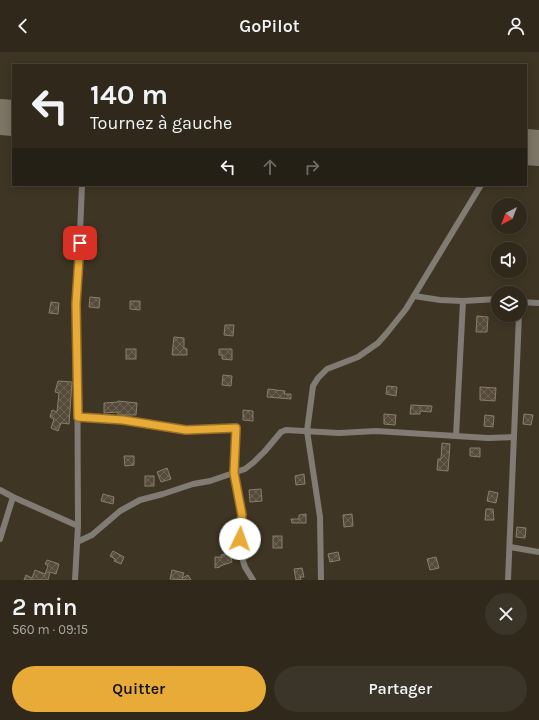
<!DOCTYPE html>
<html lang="fr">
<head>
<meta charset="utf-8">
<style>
	body { margin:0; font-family:Karla,sans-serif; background:#3b3428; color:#f1f3f6; height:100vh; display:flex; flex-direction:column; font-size:15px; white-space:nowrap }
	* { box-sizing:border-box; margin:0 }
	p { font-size:13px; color:#a7a6a3 }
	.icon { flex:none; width:22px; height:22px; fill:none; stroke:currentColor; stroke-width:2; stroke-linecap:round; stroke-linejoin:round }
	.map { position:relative; height:528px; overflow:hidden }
	.drawer { display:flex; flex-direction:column; background:#2f281b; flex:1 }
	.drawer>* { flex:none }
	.guide { position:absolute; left:12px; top:12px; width:515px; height:122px; border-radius:0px; box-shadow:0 2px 10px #0003,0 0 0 1px #4a443a; background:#2f281b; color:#f1f3f6; overflow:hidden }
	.needle { width:26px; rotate:222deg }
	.buttons { position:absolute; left:491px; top:146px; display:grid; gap:8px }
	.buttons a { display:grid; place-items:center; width:36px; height:36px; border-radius:50%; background:#2f281b; box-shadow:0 2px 10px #0003,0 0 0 1px #4a443a; font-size:20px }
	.pin { position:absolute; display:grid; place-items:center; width:34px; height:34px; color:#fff; margin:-17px; border-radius:8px; box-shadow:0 2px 6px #0006 }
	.me { position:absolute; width:44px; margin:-22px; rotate:3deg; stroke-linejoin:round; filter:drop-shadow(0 0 3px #0008) }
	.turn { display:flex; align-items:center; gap:14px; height:84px; padding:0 12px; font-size:18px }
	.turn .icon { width:52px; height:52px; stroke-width:2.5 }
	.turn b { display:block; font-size:28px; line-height:34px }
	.lanes { display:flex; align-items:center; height:38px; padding:0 12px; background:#0003; justify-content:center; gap:20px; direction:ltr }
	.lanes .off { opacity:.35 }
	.round { display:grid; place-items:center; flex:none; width:42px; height:42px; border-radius:21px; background:#3b3428 }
	.overview { display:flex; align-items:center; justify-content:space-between; height:68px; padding:0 12px }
	h1 { font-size:24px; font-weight:600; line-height:30px }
	.cta { display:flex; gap:8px; margin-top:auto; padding:8px 12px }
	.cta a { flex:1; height:46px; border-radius:24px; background:#e8ab37; color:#111; font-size:16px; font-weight:600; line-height:46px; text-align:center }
	.cta a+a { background:#3b3428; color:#f1f3f6 }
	header { display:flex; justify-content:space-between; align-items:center; height:52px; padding:0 12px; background:#2f281b; font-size:18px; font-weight:600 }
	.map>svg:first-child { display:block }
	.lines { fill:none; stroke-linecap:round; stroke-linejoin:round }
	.runway { stroke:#7d7566; stroke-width:36 }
	.building { fill:url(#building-cross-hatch); stroke:#8a7e6b }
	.minor { stroke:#807b73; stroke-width:6 }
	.route-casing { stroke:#976f24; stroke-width:10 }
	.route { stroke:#e8ab37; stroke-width:7 }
</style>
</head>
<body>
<header><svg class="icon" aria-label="back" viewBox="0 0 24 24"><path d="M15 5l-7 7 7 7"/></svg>GoPilot<svg class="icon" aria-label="person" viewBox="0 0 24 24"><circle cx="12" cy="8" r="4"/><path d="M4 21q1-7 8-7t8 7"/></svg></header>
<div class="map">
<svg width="539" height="528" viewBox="0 0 539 528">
	<defs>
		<pattern id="building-cross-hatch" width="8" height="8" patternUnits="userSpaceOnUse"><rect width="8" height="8" fill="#564b3a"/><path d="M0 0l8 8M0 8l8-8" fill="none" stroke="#6e6455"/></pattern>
	</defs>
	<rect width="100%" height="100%" fill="#3f3524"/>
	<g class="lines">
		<!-- runway -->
		<g class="runway">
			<polyline points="0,65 13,66"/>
			<polyline points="526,95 539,96"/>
		</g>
	</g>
	<!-- building -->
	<g class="building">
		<polygon points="90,245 100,246 99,256 89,255"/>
		<polygon points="130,249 140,249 140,258 130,257"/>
		<polygon points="51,250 59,251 58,262 49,261"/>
		<polygon points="477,264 488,265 487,280 476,280"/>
		<polygon points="225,273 234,273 233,284 224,283"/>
		<polygon points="174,285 184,286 184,296 187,297 187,303 172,303"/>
		<rect x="126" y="297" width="10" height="10"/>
		<polygon points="219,297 232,297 232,308 222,307 222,303 219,303"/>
		<polygon points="223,323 232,324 231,334 222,333"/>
		<polygon points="58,329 72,330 69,372 61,371 58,379 51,376 54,367 50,365 52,358 57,360 59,341 55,340"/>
		<polygon points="387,334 397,335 396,344 386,342"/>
		<polygon points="480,335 496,336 495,349 480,348"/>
		<polygon points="268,337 285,339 284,342 291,342 291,347 267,345"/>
		<polygon points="118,349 137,351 136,363 118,363 118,360 104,361 104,351 118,350"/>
		<polygon points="411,353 432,354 431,360 420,359 420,362 410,362"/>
		<polygon points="243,358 253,359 253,369 243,368"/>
		<polygon points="384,362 396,363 395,373 384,372"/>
		<polygon points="524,362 533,363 531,373 523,372"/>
		<polygon points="485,363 494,364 493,375 484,374"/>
		<polygon points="442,391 450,392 448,419 437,418 438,407 441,407"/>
		<polygon points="470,396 480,396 480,405 470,404"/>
		<polygon points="124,404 134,404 134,413 125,414"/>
		<polygon points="167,416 171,427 161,430 157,420"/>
		<polygon points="304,422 305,432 296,433 295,424"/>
		<rect x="145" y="424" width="9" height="10"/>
		<polygon points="261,437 262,449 250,450 249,438"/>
		<polygon points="489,439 498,441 496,451 487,449"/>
		<polygon points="103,442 114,445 113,452 101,449"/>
		<polygon points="486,457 493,457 494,468 485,468"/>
		<polygon points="306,462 306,471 292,471 291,467 299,467 299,463"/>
		<polygon points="352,462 353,474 344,475 343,463"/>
		<polygon points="517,475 526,476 525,486 516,485"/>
		<rect x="273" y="484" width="9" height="12"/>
		<polygon points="113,499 124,505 121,512 114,509 115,507 110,504"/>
		<polygon points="338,500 340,508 330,510 328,502"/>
		<polygon points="230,501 232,510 220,514 220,515 215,516 215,505 222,505 221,503"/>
		<polygon points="436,505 439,516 430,518 427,507"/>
		<polygon points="47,508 59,512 56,522 50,520 48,528 24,528 26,523 32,526 35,518 45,522 48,514 45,512"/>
		<polygon points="302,516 304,525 300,525 301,528 296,528 294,517"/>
		<polygon points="172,518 184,521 182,526 188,523 191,528 170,527"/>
	</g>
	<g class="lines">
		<!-- minor -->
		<g class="minor">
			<polyline points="414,244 440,248 463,249 498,247"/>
			<polyline points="520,250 539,251"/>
			<polyline points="78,365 123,368 186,378 236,376 234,421 242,463 240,499 245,515 253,528"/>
			<polyline points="456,384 463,249"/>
			<polyline points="0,438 13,445 78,474"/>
			<polyline points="0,487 13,445"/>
			<polyline points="77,490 92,483 120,459 140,448 163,442 193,432 210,429 245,417 254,410 265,399 281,380 286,378 339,381 376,379 488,386 514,385"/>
			<polyline points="510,495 539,500"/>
			<polyline points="75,528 78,474 77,252 82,133"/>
			<polyline points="321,528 320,465 307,379 313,334 318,326 327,317 358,305 378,291 386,282 406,257 481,133"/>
			<polyline points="508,528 519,263"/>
		</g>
	</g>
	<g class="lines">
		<defs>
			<polyline id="route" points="80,191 76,252 78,365 123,368 186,378 236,376 234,421 242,463 240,487"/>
		</defs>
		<!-- route casing -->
		<use href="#route" class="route-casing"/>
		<!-- route -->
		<use href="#route" class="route"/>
	</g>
</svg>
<div class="buttons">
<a><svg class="needle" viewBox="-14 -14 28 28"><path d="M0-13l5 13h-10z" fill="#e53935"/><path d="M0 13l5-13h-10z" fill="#a7a6a3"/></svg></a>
<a><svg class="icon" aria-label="sound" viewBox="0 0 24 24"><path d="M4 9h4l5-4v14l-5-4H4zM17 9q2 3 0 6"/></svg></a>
<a><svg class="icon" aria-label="layers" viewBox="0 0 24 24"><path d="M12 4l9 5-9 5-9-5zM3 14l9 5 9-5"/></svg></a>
</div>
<div class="pin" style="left:80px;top:191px;background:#d93025"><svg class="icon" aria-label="arrive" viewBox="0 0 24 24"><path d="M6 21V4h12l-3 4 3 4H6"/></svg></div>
<svg class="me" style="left:240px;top:487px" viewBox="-20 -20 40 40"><circle r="19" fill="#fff"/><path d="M0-13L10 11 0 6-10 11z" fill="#e8ab37"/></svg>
<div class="guide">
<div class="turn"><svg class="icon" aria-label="left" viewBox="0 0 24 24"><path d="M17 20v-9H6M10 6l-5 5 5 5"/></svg><div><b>140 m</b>Tournez à gauche</div></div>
<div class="lanes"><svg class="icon" aria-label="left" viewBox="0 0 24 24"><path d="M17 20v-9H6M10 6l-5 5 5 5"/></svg><svg class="icon off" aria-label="ahead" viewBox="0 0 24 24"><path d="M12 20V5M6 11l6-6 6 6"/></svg><svg class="icon off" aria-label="right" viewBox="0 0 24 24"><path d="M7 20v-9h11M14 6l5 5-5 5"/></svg></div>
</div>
</div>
<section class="drawer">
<div class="overview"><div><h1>2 min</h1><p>560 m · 09:15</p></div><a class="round"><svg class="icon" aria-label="close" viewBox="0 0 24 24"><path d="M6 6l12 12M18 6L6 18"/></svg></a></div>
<div class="cta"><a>Quitter</a><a>Partager</a></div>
</section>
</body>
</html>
